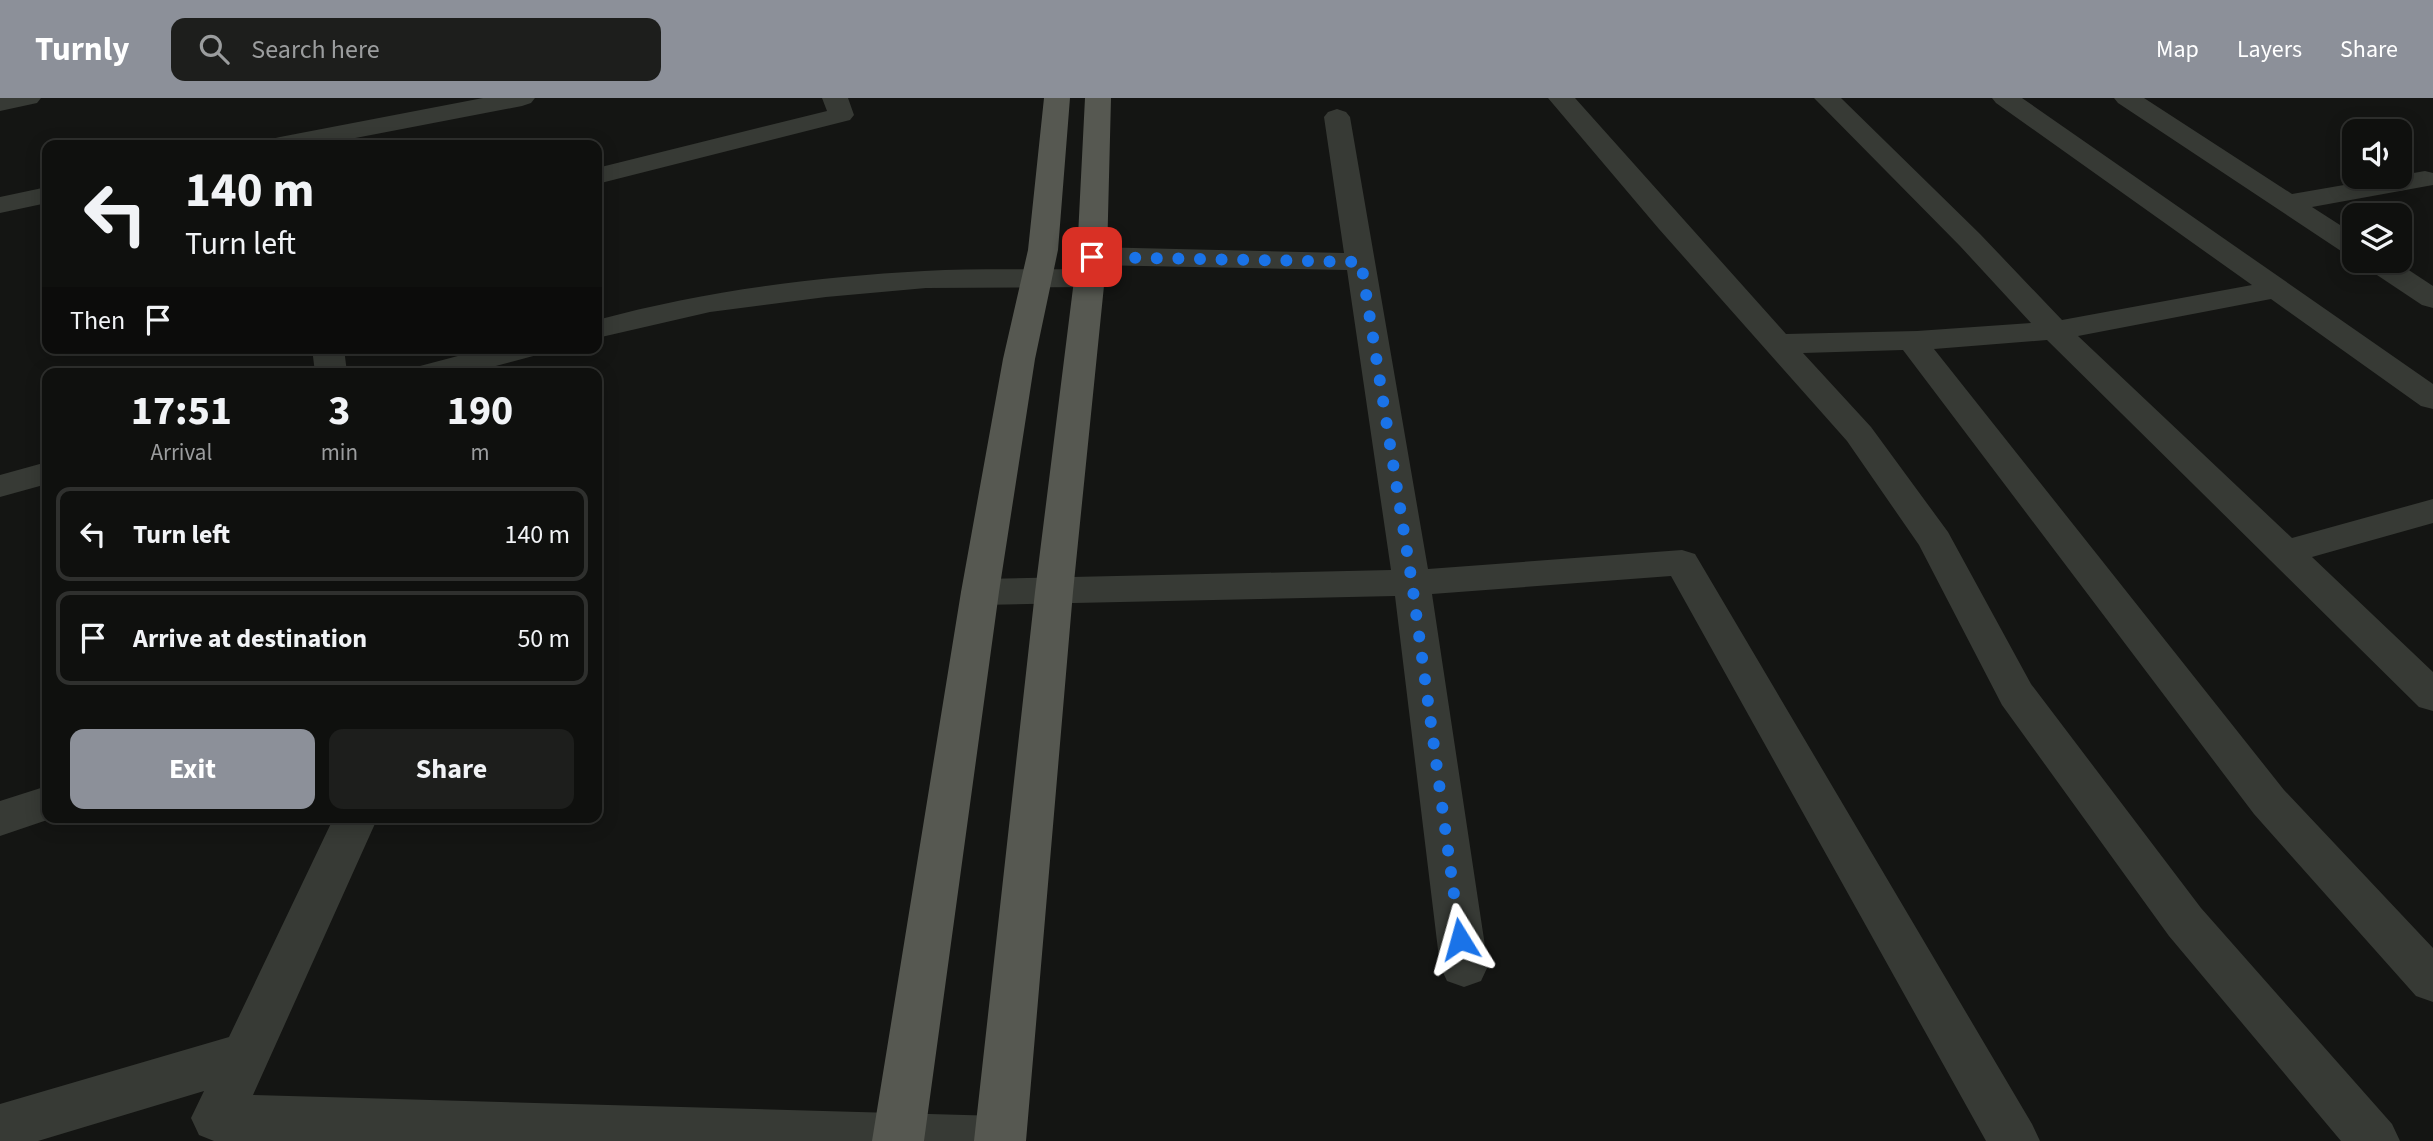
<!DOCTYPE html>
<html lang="en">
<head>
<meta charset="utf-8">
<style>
	body { margin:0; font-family:"Source Sans 3",sans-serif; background:#1d1e1c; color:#f1f3f6; height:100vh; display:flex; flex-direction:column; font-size:26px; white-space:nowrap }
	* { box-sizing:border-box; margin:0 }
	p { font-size:23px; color:#9b9d9e }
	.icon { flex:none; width:38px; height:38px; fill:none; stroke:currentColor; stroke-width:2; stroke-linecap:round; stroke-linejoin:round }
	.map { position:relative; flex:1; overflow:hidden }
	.drawer { position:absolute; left:42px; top:270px; width:560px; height:455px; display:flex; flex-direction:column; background:#0f100e; border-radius:14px; box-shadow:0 4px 18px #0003,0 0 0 2px #2f302e }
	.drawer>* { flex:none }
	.top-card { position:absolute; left:42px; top:42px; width:560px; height:214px; border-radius:14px; box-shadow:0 4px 18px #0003,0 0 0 2px #2f302e; background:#0f100e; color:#f1f3f6; overflow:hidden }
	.controls { position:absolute; left:2342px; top:21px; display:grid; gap:14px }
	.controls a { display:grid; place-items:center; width:70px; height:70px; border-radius:14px; background:#0f100e; box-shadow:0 4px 18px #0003,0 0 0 2px #2f302e; font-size:35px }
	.pin { position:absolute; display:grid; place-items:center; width:60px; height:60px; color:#fff; margin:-30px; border-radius:14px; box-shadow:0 4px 10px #0006 }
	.me { position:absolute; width:77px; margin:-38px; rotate:352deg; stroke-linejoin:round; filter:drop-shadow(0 0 5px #0008) }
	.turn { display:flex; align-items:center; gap:24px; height:147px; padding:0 28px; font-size:32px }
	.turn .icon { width:91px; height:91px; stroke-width:2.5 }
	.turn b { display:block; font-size:49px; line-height:60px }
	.then { display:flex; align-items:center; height:66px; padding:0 28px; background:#0003; gap:14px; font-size:26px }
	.eta { display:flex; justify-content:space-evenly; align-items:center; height:119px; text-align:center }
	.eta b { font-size:42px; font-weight:700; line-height:49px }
	.primary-button { display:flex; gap:14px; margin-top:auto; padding:14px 28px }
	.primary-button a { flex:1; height:80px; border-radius:14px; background:#8c9099; color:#fff; font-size:28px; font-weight:700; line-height:80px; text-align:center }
	.primary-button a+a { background:#1d1e1c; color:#f1f3f6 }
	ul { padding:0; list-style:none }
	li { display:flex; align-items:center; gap:21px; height:94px; margin:0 14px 10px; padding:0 14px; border:4px solid #2f302e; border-radius:14px }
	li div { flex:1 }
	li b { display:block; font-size:26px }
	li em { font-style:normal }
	header { display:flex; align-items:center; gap:42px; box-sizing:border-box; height:98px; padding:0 35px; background:#8c9099; color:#fff }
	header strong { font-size:33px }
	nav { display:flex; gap:38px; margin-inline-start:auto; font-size:24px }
	.search { width:490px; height:63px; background:#1d1e1c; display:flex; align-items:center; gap:18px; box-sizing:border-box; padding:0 24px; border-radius:14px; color:#9b9d9e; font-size:26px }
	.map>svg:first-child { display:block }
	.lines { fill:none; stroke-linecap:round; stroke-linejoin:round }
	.minor { fill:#373a35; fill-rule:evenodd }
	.major { fill:#565851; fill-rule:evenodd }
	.route { stroke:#1a73e8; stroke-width:12; stroke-dasharray:0 21.6 }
</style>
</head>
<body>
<header>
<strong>Turnly</strong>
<div class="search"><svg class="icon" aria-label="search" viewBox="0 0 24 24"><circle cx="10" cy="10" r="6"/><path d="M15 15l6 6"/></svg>Search here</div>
<nav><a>Map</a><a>Layers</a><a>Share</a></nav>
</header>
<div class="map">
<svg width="2433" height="1043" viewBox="0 0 2433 1043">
	<rect width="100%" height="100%" fill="#141513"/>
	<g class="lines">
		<!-- minor -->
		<g class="minor">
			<polygon points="0,0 41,0 37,5 0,13"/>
			<polygon points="483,0 535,0 531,5 522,8 319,47 267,47 271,41 280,39"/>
			<polygon points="822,0 848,0 854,17 850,22 597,86 597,70 827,13"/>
			<polygon points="1548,0 1575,0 1786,236 1917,233 2031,225 1960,148 1814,0 1841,0 1980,136 2062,222 2252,187 1996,5 1992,0 2022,0 2433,286 2433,311 2421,308 2271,201 2078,238 2292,440 2433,401 2433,425 2312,459 2433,574 2433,613 2419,609 2047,242 1934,251 2284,692 2433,850 2433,904 2416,898 2254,716 1903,252 1803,255 1871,329 1948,434 2031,586 2201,810 2392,1026 2400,1043 2341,1043 2169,838 2002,607 1919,447 1847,343 1659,131"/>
			<polygon points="2114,0 2144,0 2292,96 2425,73 2433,75 2433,87 2312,109 2354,136 2354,158 2344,155 2118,5"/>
			<polygon points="1337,11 1346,14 1350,19 1428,471 1682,452 1695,456 2032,1026 2040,1043 1986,1043 1671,478 1432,496 1488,868 1481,883 1464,889 1447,883 1440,868 1395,498 980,507 967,503 961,494 967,485 980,481 1391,472 1347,172 1092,167 1082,164 1077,158 1082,152 1092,149 1344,155 1324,19 1328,14"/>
			<polygon points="47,89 47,105 0,115 0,99"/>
			<polygon points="2360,163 2395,163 2433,188 2433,210 2422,207 2365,169"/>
			<path d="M1090,171L1101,174L1105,180L1101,186L1090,189L926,190L826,199L710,214L597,240V222C704,193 814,179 924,173C979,170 1035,172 1090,171Z"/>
			<polygon points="312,250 344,250 347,275 315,275"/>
			<polygon points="488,250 542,250 537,257 469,275 415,275 420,268"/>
			<polygon points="47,364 47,386 0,399 0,377"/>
			<polygon points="47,688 47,719 56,719 0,738 0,703"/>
			<polygon points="334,719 378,719 253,997 1000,1018 1018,1026 1026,1043 214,1043 199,1037 191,1020 204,993 38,1043 0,1043 0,1006 229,939"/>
		</g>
		<!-- major -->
		<g class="major">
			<polygon points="1044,0 1070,0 1058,152 1035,261 999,494 924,1043 872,1043 961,494 1003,261 1028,152"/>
			<polygon points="1085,0 1111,0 1107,158 1073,494 1026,1043 974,1043 1035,494 1077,158"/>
		</g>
	</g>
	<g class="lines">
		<!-- route -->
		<polyline class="route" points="1092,159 1361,164 1412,485 1460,841"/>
	</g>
</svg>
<div class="controls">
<a><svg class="icon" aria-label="sound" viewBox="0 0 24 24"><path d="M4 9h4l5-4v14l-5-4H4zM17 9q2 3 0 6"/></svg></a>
<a><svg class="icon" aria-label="layers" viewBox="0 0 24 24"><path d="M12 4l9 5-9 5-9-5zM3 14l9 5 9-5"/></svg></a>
</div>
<div class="pin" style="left:1092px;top:159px;background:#d93025"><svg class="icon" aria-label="arrive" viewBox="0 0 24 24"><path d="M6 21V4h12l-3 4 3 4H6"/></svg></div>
<svg class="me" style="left:1460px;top:841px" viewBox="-20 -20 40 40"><path d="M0-17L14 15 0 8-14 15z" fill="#1a73e8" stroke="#fff" stroke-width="4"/></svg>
<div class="top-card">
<div class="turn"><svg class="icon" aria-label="left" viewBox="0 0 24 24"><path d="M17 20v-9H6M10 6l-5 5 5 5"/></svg><div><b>140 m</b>Turn left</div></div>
<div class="then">Then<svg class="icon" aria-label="arrive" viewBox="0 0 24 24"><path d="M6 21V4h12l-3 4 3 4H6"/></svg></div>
</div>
<section class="drawer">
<div class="eta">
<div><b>17:51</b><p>Arrival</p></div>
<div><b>3</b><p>min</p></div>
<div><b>190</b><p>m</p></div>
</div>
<ul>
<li><svg class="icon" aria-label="left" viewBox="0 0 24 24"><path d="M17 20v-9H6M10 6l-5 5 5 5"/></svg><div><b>Turn left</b></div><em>140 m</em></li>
<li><svg class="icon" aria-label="arrive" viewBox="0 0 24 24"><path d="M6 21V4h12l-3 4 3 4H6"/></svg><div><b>Arrive at destination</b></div><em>50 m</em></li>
</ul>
<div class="primary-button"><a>Exit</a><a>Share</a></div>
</section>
</div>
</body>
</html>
